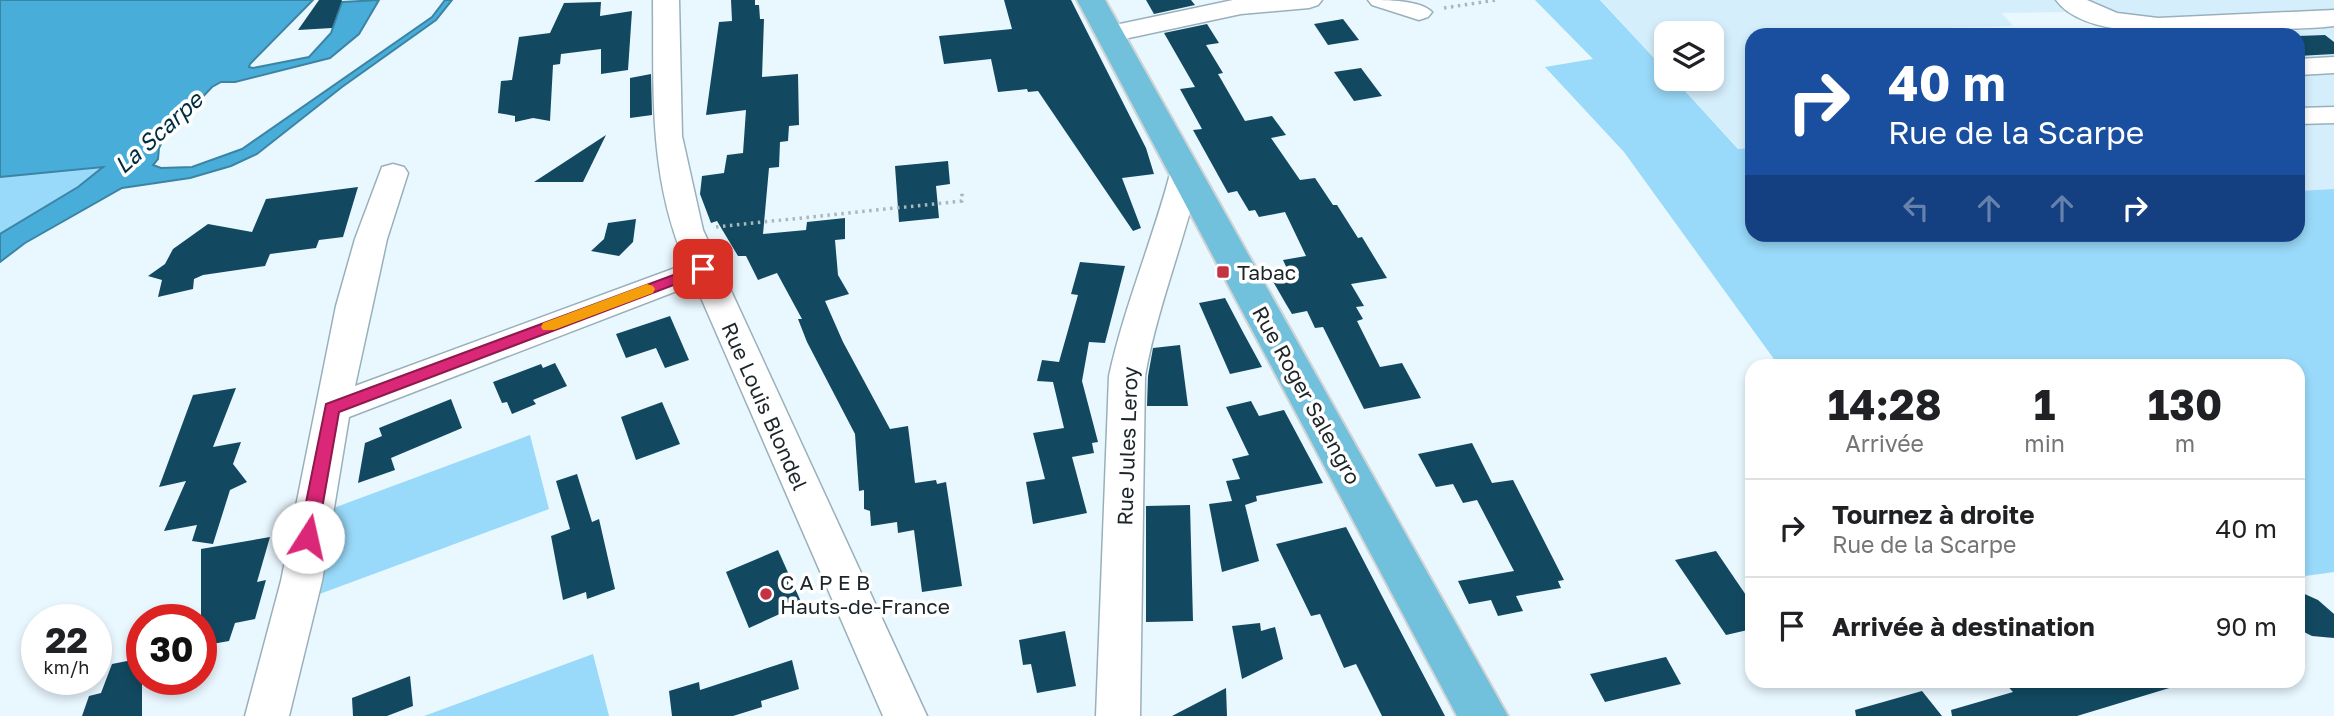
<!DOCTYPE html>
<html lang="fr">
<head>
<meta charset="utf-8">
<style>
	body { margin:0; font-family:"Golos Text",sans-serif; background:#f2f2f2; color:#202124; height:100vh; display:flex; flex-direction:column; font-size:26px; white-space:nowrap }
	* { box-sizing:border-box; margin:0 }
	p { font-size:23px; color:#757577 }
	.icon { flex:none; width:38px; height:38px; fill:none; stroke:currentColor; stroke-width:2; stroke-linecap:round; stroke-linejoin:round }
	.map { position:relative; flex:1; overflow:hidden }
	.sheet { position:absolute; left:1745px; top:359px; width:560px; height:329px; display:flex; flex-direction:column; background:#fff; border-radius:21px; box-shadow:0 4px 10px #0003 }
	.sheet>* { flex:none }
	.guide { position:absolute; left:1745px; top:28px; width:560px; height:214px; border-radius:21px; box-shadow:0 4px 10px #0003; background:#1a4fa0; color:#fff; overflow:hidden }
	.controls { position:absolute; left:1654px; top:21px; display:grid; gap:14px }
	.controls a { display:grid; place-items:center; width:70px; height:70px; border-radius:14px; background:#fff; box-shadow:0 4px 10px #0003; font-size:35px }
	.speed { position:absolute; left:21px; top:604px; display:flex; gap:14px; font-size:35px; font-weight:700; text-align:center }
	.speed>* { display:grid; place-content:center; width:91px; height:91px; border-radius:50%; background:#fff; box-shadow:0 4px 10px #0003; line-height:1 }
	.speed small { font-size:18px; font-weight:400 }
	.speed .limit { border:10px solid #d22; background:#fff; color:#111 }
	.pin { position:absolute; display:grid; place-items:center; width:60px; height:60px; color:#fff; margin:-30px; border-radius:14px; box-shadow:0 4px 10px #0006 }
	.me { position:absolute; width:77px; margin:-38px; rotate:10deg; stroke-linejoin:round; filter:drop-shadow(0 0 5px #0008) }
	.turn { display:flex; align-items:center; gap:24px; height:147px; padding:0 28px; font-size:32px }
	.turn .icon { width:91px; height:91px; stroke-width:2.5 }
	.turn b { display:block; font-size:49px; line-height:60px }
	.lanes { display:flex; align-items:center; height:66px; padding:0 28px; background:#0003; justify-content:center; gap:35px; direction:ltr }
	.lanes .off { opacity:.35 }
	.eta { display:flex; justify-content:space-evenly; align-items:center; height:119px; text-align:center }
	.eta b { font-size:42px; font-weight:700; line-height:49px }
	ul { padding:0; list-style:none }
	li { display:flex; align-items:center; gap:21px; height:98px; padding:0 28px; border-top:2px solid #e0e0e0 }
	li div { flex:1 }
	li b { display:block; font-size:26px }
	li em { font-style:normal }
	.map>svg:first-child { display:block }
	.built { fill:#d5eefb }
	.green { fill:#99d9f9 }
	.water { fill:#49add9; stroke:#3c84a4; stroke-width:2 }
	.building { fill:#124960 }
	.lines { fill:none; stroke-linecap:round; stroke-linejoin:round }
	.minor-casing { stroke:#99b0bb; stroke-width:3 }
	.major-casing { stroke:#d2d3d4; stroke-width:4 }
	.path { stroke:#a9b6bd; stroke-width:3.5; stroke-dasharray:2.5 4.5; stroke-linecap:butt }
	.minor { fill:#fff; fill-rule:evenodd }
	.major { fill:#71c0dc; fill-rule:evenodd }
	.route { fill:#db2777; stroke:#8e194d; stroke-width:2 }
	.slow { fill:#f59e0b }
	.poi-dot { fill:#c33342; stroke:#fff; stroke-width:2.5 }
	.labels { text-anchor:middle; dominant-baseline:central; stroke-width:7; stroke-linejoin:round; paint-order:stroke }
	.poi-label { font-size:21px; fill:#1c2529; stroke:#fff; text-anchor:start }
	.street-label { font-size:21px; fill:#1c2529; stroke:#fff }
	.water-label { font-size:23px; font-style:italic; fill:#002e40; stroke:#fff }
</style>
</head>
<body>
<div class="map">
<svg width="2334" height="716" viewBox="0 0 2334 716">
	<rect width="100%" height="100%" fill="#e9f7ff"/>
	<!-- built -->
	<polygon class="built" points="1601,0 2334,0 2334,189 2298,191 2298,35 2088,35 2145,33 2070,12 2002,13 2013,26 1906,29 1912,35 1752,35 1752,148 1739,149 1674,79 1712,79 1712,33 1666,33 1666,71"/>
	<!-- green -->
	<g class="green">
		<polygon points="1535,0 1600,0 1666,71 1666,79 1674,79 1738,149 1752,148 1752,234 2298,234 2298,191 2334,189 2334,572 2298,577 2298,366 1779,366 1624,152 1545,67 1593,59"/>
		<polygon points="104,167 78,187 0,234 0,176"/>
		<polygon points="530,435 549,509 298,602 312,516"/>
		<polygon points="593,654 609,716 424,716"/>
	</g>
	<!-- water -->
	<polygon class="water" points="0,0 313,0 250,64 249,67 253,68 309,57 331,33 342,2 379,0 359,34 330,58 235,82 221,82 212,87 164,138 159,148 158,159 153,165 161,168 192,167 242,149 432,17 445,0 452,0 436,20 342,87 257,154 231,166 190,178 122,188 25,243 0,262 0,234 78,187 103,167 0,177"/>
	<!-- building -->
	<g class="building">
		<polygon points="319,0 342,0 332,28 298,30"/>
		<polygon points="731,0 755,0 755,5 759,5 760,19 764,19 762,77 798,74 799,125 789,126 788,141 780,142 779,167 769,168 763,234 806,230 807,222 845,218 845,239 835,240 838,275 849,294 825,301 843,342 890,429 908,426 915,483 936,480 937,484 946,482 962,586 922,592 914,530 898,533 897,522 871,526 870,511 864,509 864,490 859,491 855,434 807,342 798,319 802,319 777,273 758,280 746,256 738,256 717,221 711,223 700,194 702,176 724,173 727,155 743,153 746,110 706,115 719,22 732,21"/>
		<polygon points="1004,0 1071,0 1146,148 1154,174 1122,178 1141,228 1133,231 1038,91 1028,92 1027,89 998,92 991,59 944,64 939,36 1012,29"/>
		<polygon points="1146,0 1191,0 1195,5 1154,14"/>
		<polygon points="601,2 600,16 632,11 628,70 601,74 601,49 561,54 560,64 553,65 550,121 533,118 515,122 515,116 498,113 501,81 512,80 519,37 550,33 564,3"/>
		<polygon points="1343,19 1359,40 1328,45 1314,24"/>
		<polygon points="1207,24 1219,43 1206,45 1223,73 1218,74 1245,121 1272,116 1286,135 1271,138 1300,180 1315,178 1333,205 1337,205 1358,238 1362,237 1387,278 1351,284 1364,306 1356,307 1363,319 1357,321 1380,367 1402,363 1421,398 1364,409 1323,327 1315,328 1307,311 1292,314 1286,304 1271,278 1290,275 1283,260 1306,256 1285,212 1259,217 1255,210 1249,211 1237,191 1228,193 1193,130 1202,129 1180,89 1195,87 1164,33"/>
		<polygon points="2325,35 2334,42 2334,54 2298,56 2298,36"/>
		<polygon points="1361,68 1382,96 1354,101 1334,72"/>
		<polygon points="651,74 652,115 630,118 630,78"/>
		<polygon points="606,135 583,182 534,182"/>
		<polygon points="948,161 950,184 936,186 939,218 899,222 895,166"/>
		<polygon points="358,187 343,237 319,240 316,248 270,254 265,266 203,275 194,279 193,289 158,297 162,280 148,276 165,264 173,249 208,224 252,232 266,199"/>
		<polygon points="636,219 633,242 619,256 591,251 604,239 608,223"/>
		<polygon points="1080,262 1125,266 1105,343 1089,342 1082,381 1098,442 1092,443 1094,453 1072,457 1087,513 1033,524 1026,482 1045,479 1033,433 1064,428 1053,382 1037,381 1042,360 1059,362 1078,295 1071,294"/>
		<polygon points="1225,298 1244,334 1262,367 1230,374 1199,303"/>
		<polygon points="670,316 689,360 665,368 656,348 626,358 616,334"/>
		<polygon points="1180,345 1188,406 1147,406 1148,376 1153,348"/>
		<polygon points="555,363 567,386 533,400 536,404 512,414 507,402 502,403 493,382 541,364 543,368"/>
		<polygon points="236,388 213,447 241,442 233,464 247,482 230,490 213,544 192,541 197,525 164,531 186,481 159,487 193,395"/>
		<polygon points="451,399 462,428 391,458 395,470 358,483 365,443 382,436 379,428"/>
		<polygon points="1251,401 1259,416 1284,410 1323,483 1256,496 1257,501 1245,505 1259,561 1222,572 1209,504 1232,501 1226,481 1240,479 1232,459 1249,455 1226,407"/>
		<polygon points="662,402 680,444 636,460 621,417"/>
		<polygon points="1472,443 1492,483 1513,480 1564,580 1558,581 1561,588 1516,596 1523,611 1498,616 1491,600 1469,604 1458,581 1514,571 1477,500 1463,503 1453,484 1436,487 1418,454"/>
		<polygon points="577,474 592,522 599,519 615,589 587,599 586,592 563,600 551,536 570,529 556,481"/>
		<polygon points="1190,505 1193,621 1146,622 1146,506"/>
		<polygon points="1346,527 1394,619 1445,716 1382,716 1356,664 1344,668 1320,614 1311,616 1276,544"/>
		<polygon points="270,537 257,582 266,580 255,619 235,623 229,641 201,646 201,549"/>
		<polygon points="778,550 802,604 749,628 726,572"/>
		<polygon points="1716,551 1752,604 1752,629 1726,635 1675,560"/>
		<polygon points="2298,591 2318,600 2334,614 2334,638 2312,636 2298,629"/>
		<polygon points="1260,623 1261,631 1275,627 1283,659 1242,679 1232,626"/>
		<polygon points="1065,631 1076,686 1037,693 1031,664 1023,665 1019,640"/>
		<polygon points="1666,657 1681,684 1605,702 1590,674"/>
		<polygon points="142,658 142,716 82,716 89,696 101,693 112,664"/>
		<polygon points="792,660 799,689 761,701 762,707 733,716 672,716 669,691 699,682 700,690"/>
		<polygon points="410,676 413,706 387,716 353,716 352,698"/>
		<polygon points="2003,681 2175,681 2176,686 2077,716 1952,716 1951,710 2013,692"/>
		<polygon points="1226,688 1227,716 1172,716"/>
		<polygon points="1922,691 1942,716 1856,716 1855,710"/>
	</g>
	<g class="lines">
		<defs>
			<g id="minor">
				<path d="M653,0H679L682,136L703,230L927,716H883L695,284L349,417L322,581L289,716H245L281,581L336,306L355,239L382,167L393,164L404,167L408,173L387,239L355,386L686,264C648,177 654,92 653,0Z"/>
				<polygon points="1233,0 1322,0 1318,5 1309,8 1241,14 1110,42 1101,40 1097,34 1101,28"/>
				<path d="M1368,0C1387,0 1420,0 1432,12L1428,17L1419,20L1372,5Z"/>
				<path d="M2056,0H2087L2117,13L2158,18L2334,10V26C2307,29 2280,29 2253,30C2206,32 2087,44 2056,0Z"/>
				<polygon points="2334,57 2334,73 2298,75 2298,59"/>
				<polygon points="2334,107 2334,123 2298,124 2298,108"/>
				<path d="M1185,165L1196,168L1200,174C1184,242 1157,308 1145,376L1140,716H1096L1109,376C1124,307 1152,242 1170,174L1174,168Z"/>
			</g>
			<polygon id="major" points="1077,0 1105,0 1508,716 1457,716"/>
		</defs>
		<!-- minor casing -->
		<use href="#minor" class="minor-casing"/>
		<!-- major casing -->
		<use href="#major" class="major-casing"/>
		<!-- path -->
		<g class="path">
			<polyline points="1444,8 1496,0"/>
			<polyline points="716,227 962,201 962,190"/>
		</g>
		<!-- minor -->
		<use href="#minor" class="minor"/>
		<!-- major -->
		<use href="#major" class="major"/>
	</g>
	<!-- route -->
	<polygon class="route" points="703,264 708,265 711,269 708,272 339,412 317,537 315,543 308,545 302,543 299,537 326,404"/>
	<!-- slow -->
	<polygon class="slow" points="647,284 653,286 655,289 653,293 554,330 543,330 541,327 543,323"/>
	<!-- markers -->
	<g class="poi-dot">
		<rect x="1216" y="265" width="14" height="14" rx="3.5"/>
		<circle cx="766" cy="594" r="7"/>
	</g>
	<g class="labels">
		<!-- poi labels -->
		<g class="poi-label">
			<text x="1237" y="272">Tabac</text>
			<text x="780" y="582">C A P E B<tspan x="780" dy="24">Hauts-de-France</tspan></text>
		</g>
		<!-- street labels -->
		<g class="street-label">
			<text transform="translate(1307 395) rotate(61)">Rue Roger Salengro</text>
			<text transform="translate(765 406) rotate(66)">Rue Louis Blondel</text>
			<text transform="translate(1127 446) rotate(-88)">Rue Jules Leroy</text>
		</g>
		<!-- water labels -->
		<g class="water-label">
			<text transform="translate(158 132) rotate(-42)">La Scarpe</text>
		</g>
	</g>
</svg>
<div class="controls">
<a><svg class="icon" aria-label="layers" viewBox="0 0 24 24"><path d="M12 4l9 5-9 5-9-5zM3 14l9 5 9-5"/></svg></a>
</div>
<div class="speed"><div>22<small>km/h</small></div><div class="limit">30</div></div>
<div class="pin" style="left:703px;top:269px;background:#d93025"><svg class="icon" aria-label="arrive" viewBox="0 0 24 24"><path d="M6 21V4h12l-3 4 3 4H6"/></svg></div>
<svg class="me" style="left:308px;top:537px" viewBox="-20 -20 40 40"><circle r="19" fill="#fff"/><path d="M0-13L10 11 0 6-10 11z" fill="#db2777"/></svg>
<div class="guide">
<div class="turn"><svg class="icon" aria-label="right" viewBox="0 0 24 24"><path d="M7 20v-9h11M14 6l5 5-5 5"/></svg><div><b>40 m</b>Rue de la Scarpe</div></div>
<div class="lanes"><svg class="icon off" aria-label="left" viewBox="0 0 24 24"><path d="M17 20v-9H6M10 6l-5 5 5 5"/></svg><svg class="icon off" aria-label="ahead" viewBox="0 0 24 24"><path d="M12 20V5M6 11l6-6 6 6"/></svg><svg class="icon off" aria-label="ahead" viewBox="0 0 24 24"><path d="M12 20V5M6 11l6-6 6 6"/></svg><svg class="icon" aria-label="right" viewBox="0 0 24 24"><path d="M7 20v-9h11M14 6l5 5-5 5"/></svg></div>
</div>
<section class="sheet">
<div class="eta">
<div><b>14:28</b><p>Arrivée</p></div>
<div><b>1</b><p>min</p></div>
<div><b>130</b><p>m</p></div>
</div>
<ul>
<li><svg class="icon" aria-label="right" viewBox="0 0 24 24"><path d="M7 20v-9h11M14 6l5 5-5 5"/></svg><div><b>Tournez à droite</b><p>Rue de la Scarpe</p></div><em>40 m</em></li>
<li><svg class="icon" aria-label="arrive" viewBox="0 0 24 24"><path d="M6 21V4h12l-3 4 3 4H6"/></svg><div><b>Arrivée à destination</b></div><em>90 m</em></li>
</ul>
</section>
</div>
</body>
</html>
